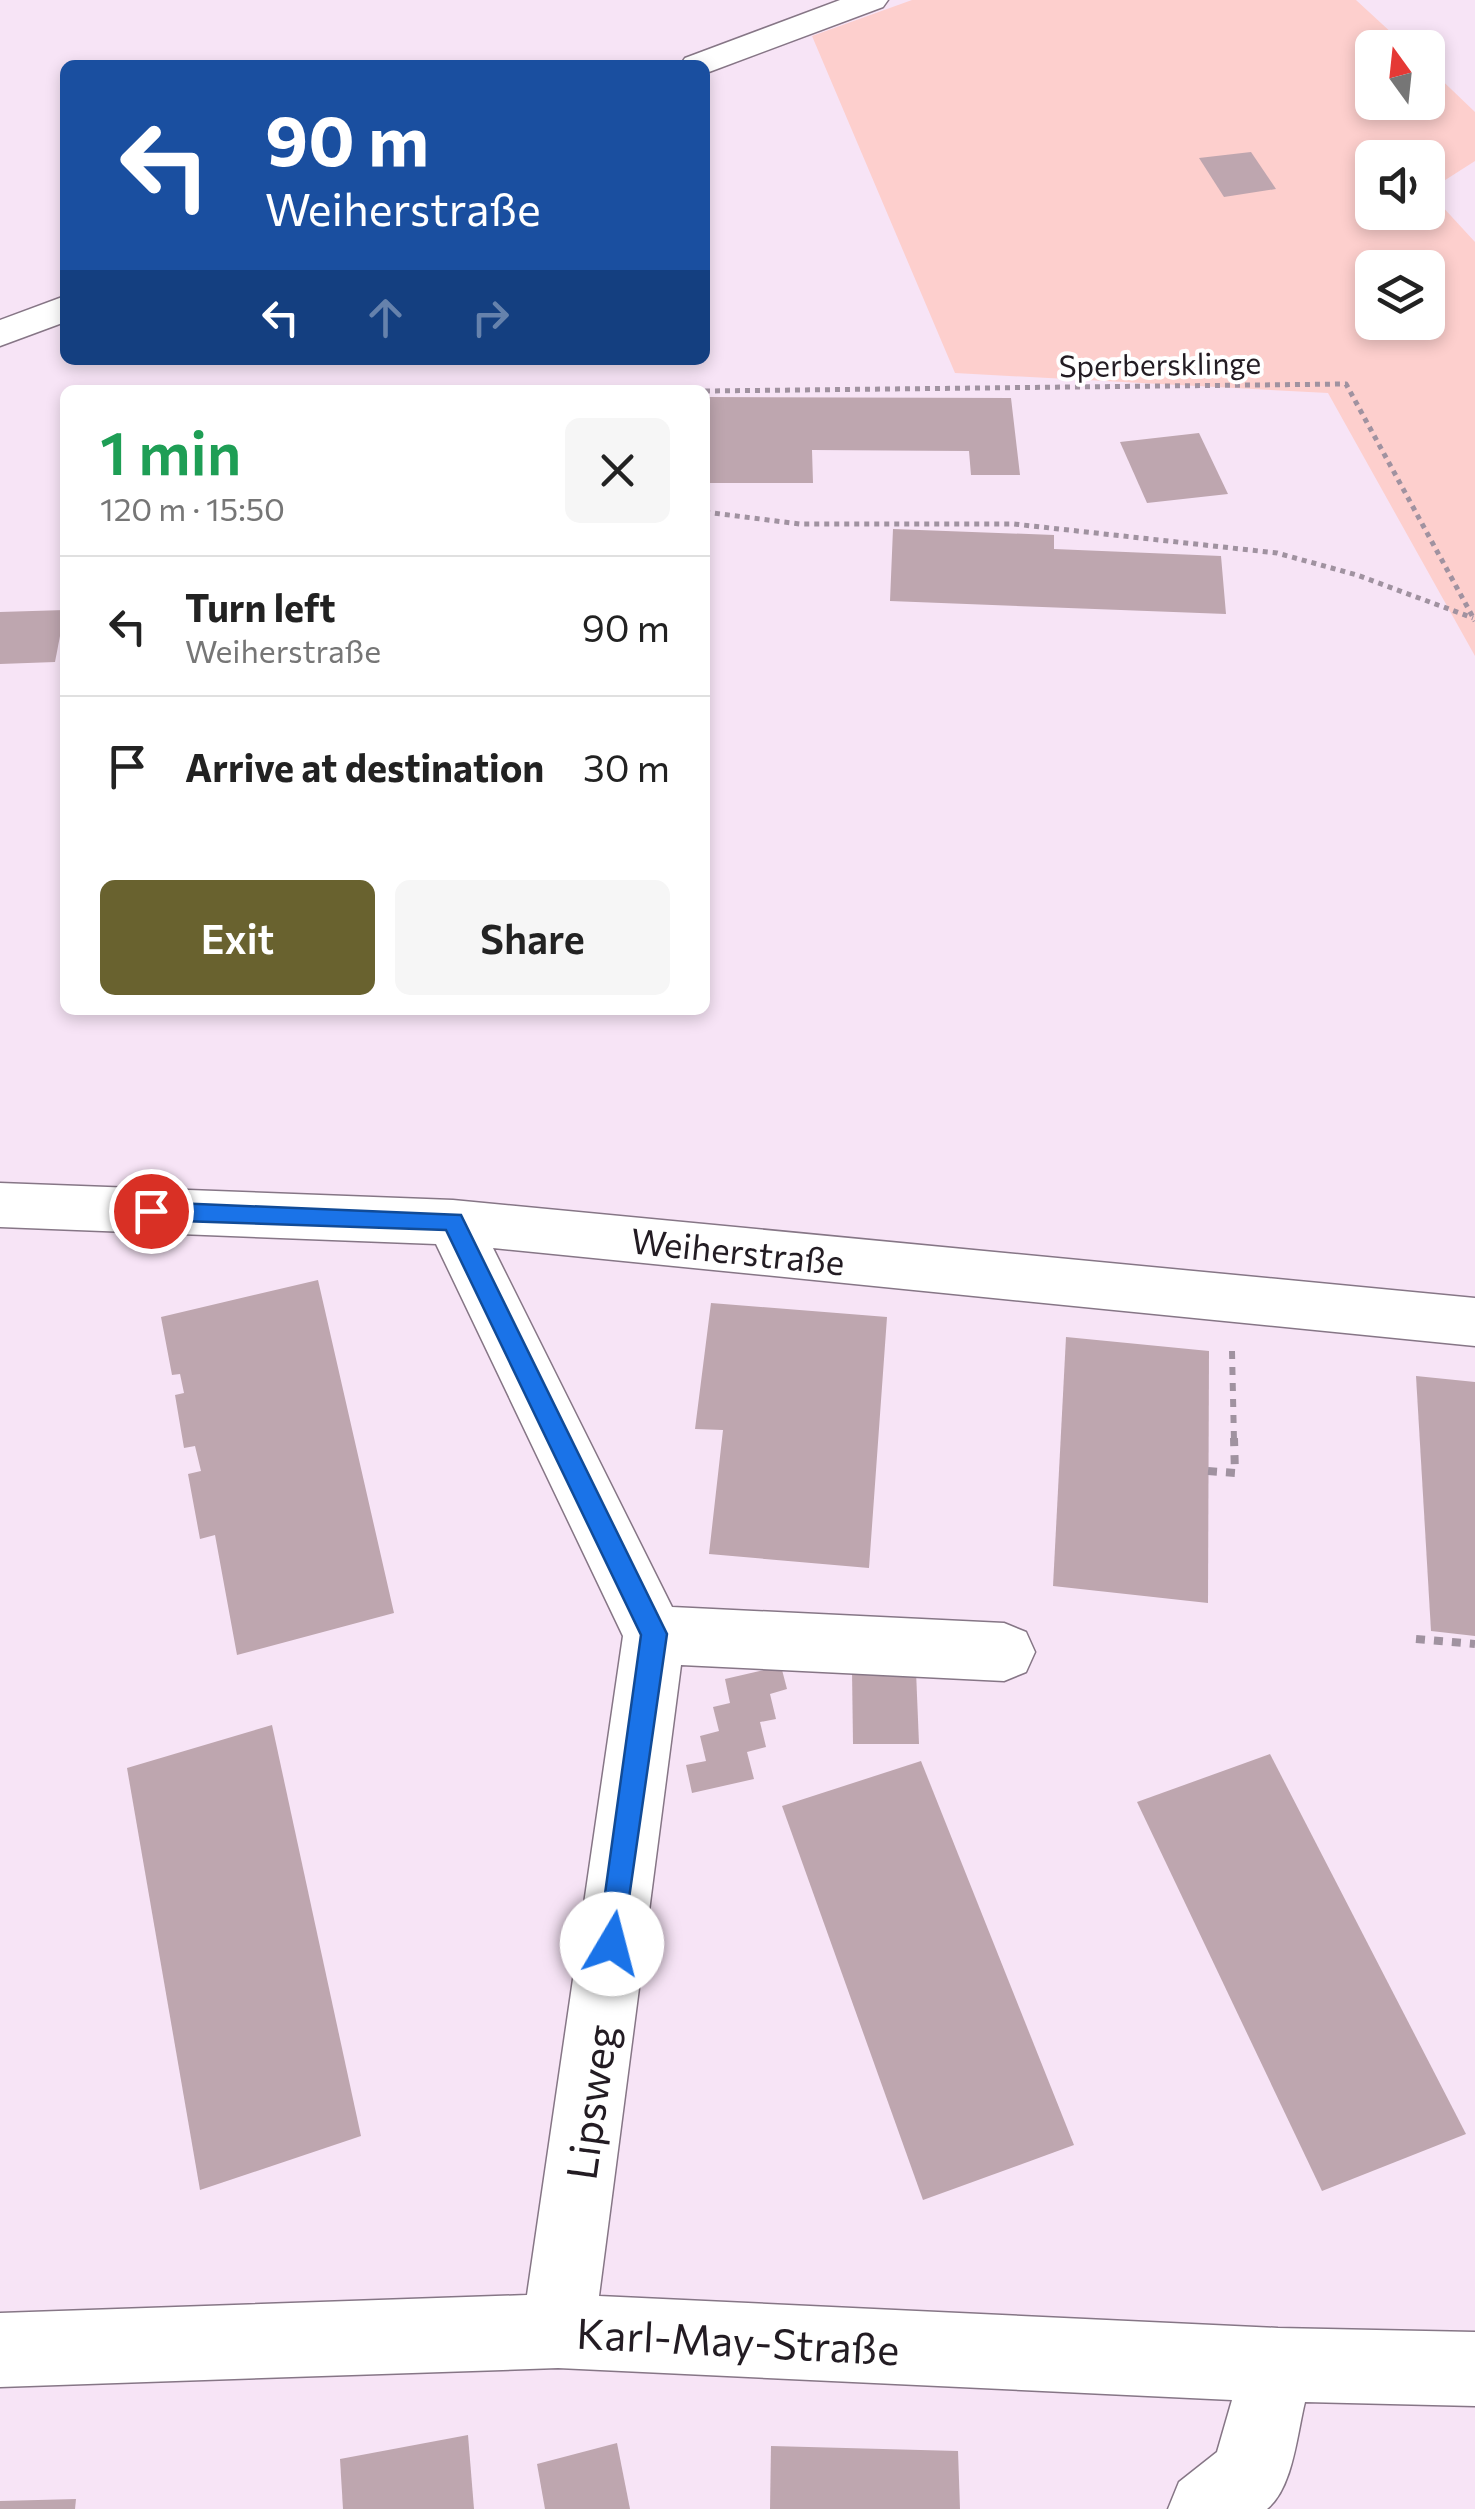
<!DOCTYPE html>
<html lang="en">
<head>
<meta charset="utf-8">
<style>
	body { margin:0; font-family:Commissioner,sans-serif; background:#f6f6f6; color:#222; height:100vh; display:flex; flex-direction:column; font-size:38px; white-space:nowrap }
	* { box-sizing:border-box; margin:0 }
	p { font-size:32px; color:#767676 }
	.icon { flex:none; width:55px; height:55px; fill:none; stroke:currentColor; stroke-width:2; stroke-linecap:round; stroke-linejoin:round }
	.map { position:relative; flex:1; overflow:hidden }
	.panel { position:absolute; left:60px; top:385px; width:650px; height:630px; display:flex; flex-direction:column; background:#fff; border-radius:15px; box-shadow:0 5px 15px #0003 }
	.panel>* { flex:none }
	.hud { position:absolute; left:60px; top:60px; width:650px; height:305px; border-radius:15px; box-shadow:0 5px 15px #0003; background:#1a4fa0; color:#fff; overflow:hidden }
	.needle { width:65px; rotate:345deg }
	.controls { position:absolute; left:1355px; top:30px; display:grid; gap:20px }
	.controls a { display:grid; place-items:center; width:90px; height:90px; border-radius:15px; background:#fff; box-shadow:0 5px 15px #0003; font-size:50px }
	.pin { position:absolute; display:grid; place-items:center; width:85px; height:85px; color:#fff; margin:-42px; border:5px solid #fff; border-radius:50%; box-shadow:0 2px 10px #0007 }
	.me { position:absolute; width:110px; margin:-55px; rotate:8deg; stroke-linejoin:round; filter:drop-shadow(0 0 8px #0008) }
	.turn { display:flex; align-items:center; gap:35px; height:210px; padding:0 40px; font-size:45px }
	.turn .icon { width:130px; height:130px; stroke-width:2.5 }
	.turn b { display:block; font-size:70px; line-height:85px }
	.lanes { display:flex; align-items:center; height:95px; padding:0 40px; background:#0003; justify-content:center; gap:50px; direction:ltr }
	.lanes .off { opacity:.35 }
	.round { display:grid; place-items:center; flex:none; width:105px; height:105px; border-radius:15px; background:#f6f6f6 }
	.summary { display:flex; align-items:center; justify-content:space-between; height:170px; padding:0 40px }
	h1 { font-size:60px; font-weight:600; line-height:75px; color:#1e9e55 }
	.action { display:flex; gap:20px; margin-top:auto; padding:20px 40px }
	.action a { flex:1; height:115px; border-radius:15px; background:#69622f; color:#fff; font-size:40px; font-weight:600; line-height:115px; text-align:center }
	.action a+a { background:#f6f6f6; color:#222 }
	ul { padding:0; list-style:none }
	li { display:flex; align-items:center; gap:30px; height:140px; padding:0 40px; border-top:2px solid #e0e0e0 }
	li div { flex:1 }
	li b { display:block; font-size:38px }
	li em { font-style:normal }
	.map>svg:first-child { display:block }
	.green { fill:#fdcfcd; fill-rule:evenodd }
	.building { fill:#bea6af }
	.lines { fill:none; stroke-linecap:round; stroke-linejoin:round }
	.minor-casing { stroke:#867686; stroke-width:3 }
	.major-casing { stroke:#867686; stroke-width:3 }
	.path-far2 { stroke:#a092a0; stroke-width:5; stroke-dasharray:5 5; stroke-linecap:butt }
	.path-far1 { stroke:#a092a0; stroke-width:6; stroke-dasharray:8 8; stroke-linecap:butt }
	.path { stroke:#a092a0; stroke-width:8; stroke-dasharray:9 9; stroke-linecap:butt }
	.minor { fill:#fff; fill-rule:evenodd }
	.major { fill:#fff; fill-rule:evenodd }
	.route { fill:#1a73e8; stroke:#114b97; stroke-width:2.5 }
	.labels { text-anchor:middle; dominant-baseline:central; stroke-width:8; stroke-linejoin:round; paint-order:stroke }
	.far-street-label { font-size:30px; fill:#231c23; stroke:#fff }
	.street-label { font-size:35px; fill:#231c23; stroke:#fff }
	.near-street-label { font-size:42px; fill:#231c23; stroke:#fff }
</style>
</head>
<body>
<div class="map">
<svg width="1475" height="2509" viewBox="0 0 1475 2509">
	<rect width="100%" height="100%" fill="#f7e4f6"/>
	<!-- green -->
	<path class="green" d="M912,0H1356L1407,47L1372,48V102H1428V67L1475,112V161L1428,191L1475,242V656L1328,393L955,373L812,36ZM1372,158H1428V212H1372ZM1372,268H1428V322H1372Z"/>
	<!-- building -->
	<g class="building">
		<polygon points="1251,152 1276,189 1224,197 1199,158"/>
		<polygon points="705,397 1011,398 1020,475 971,475 969,451 812,450 813,483 705,483"/>
		<polygon points="1199,433 1228,494 1147,503 1120,442"/>
		<polygon points="893,529 1054,535 1054,549 1221,556 1226,614 890,601"/>
		<polygon points="65,610 55,662 0,664 0,612"/>
		<polygon points="318,1280 394,1613 237,1655 215,1535 200,1539 188,1474 201,1471 195,1446 184,1448 175,1395 184,1393 180,1374 172,1375 161,1317"/>
		<polygon points="711,1303 887,1317 869,1568 709,1554 723,1430 695,1429"/>
		<polygon points="1066,1337 1209,1351 1208,1603 1053,1586"/>
		<polygon points="1416,1376 1475,1382 1475,1636 1431,1631"/>
		<polygon points="781,1666 787,1689 770,1694 776,1719 760,1722 766,1747 747,1752 754,1779 692,1793 686,1765 706,1761 700,1736 719,1731 713,1707 730,1703 725,1679"/>
		<polygon points="852,1670 916,1671 919,1744 853,1744"/>
		<polygon points="272,1725 361,2136 200,2190 127,1768"/>
		<polygon points="1270,1754 1466,2134 1322,2191 1137,1802"/>
		<polygon points="921,1761 1074,2145 923,2200 782,1806"/>
		<polygon points="468,2435 474,2509 343,2509 340,2459"/>
		<polygon points="617,2443 630,2509 545,2509 537,2464"/>
		<polygon points="771,2446 958,2451 960,2509 770,2509"/>
		<polygon points="76,2499 75,2509 0,2509 0,2501"/>
	</g>
	<g class="lines">
		<defs>
			<path id="minor" d="M0,1183L453,1200L1475,1298V1346L493,1248L672,1607L1004,1623L1026,1632L1035,1652L1026,1672L1004,1681L681,1665L599,2296L1278,2328L1475,2332V2406L1305,2402C1297,2434 1293,2488 1267,2509H1168L1179,2482L1217,2452L1232,2400L558,2368L0,2387V2313L527,2295L623,1636L436,1244L0,1227Z"/>
			<g id="major">
				<polygon points="840,0 888,0 883,7 709,72 705,74 705,65 680,65 685,58"/>
				<polygon points="65,296 65,322 0,346 0,320"/>
			</g>
		</defs>
		<!-- minor casing -->
		<use href="#minor" class="minor-casing"/>
		<!-- major casing -->
		<use href="#major" class="major-casing"/>
		<!-- path-far2 -->
		<g class="path-far2">
			<polyline points="705,391 1346,384 1475,621"/>
			<polyline points="705,512 800,524 1014,524 1277,553 1357,575 1473,618"/>
		</g>
		<!-- path-far1 -->
		<polyline class="path-far1" points="1232,1351 1234,1441"/>
		<!-- path -->
		<g class="path">
			<polyline points="1208,1471 1235,1473 1234,1438"/>
			<polyline points="1416,1639 1475,1644"/>
		</g>
		<!-- minor -->
		<use href="#minor" class="minor"/>
		<!-- major -->
		<use href="#major" class="major"/>
	</g>
	<!-- route -->
	<polygon class="route" points="151,1202 461,1215 667,1634 621,1954 612,1958 602,1954 598,1944 641,1635 446,1230 151,1220 140,1211"/>
	<g class="labels">
		<!-- far-street labels -->
		<g class="far-street-label">
			<text transform="translate(1160 363) rotate(-1)">Sperbersklinge</text>
		</g>
		<!-- street labels -->
		<g class="street-label">
			<text transform="translate(738 1250) rotate(6)">Weiherstraße</text>
		</g>
		<!-- near-street labels -->
		<g class="near-street-label">
			<text transform="translate(590 2102) rotate(-82)">Lipsweg</text>
			<text transform="translate(738 2340) rotate(3)">Karl-May-Straße</text>
		</g>
	</g>
</svg>
<div class="controls">
<a><svg class="needle" viewBox="-14 -14 28 28"><path d="M0-13l5 13h-10z" fill="#e53935"/><path d="M0 13l5-13h-10z" fill="#767676"/></svg></a>
<a><svg class="icon" aria-label="sound" viewBox="0 0 24 24"><path d="M4 9h4l5-4v14l-5-4H4zM17 9q2 3 0 6"/></svg></a>
<a><svg class="icon" aria-label="layers" viewBox="0 0 24 24"><path d="M12 4l9 5-9 5-9-5zM3 14l9 5 9-5"/></svg></a>
</div>
<div class="pin" style="left:151px;top:1211px;background:#d93025"><svg class="icon" aria-label="arrive" viewBox="0 0 24 24"><path d="M6 21V4h12l-3 4 3 4H6"/></svg></div>
<svg class="me" style="left:612px;top:1944px" viewBox="-20 -20 40 40"><circle r="19" fill="#fff"/><path d="M0-13L10 11 0 6-10 11z" fill="#1a73e8"/></svg>
<div class="hud">
<div class="turn"><svg class="icon" aria-label="left" viewBox="0 0 24 24"><path d="M17 20v-9H6M10 6l-5 5 5 5"/></svg><div><b>90 m</b>Weiherstraße</div></div>
<div class="lanes"><svg class="icon" aria-label="left" viewBox="0 0 24 24"><path d="M17 20v-9H6M10 6l-5 5 5 5"/></svg><svg class="icon off" aria-label="ahead" viewBox="0 0 24 24"><path d="M12 20V5M6 11l6-6 6 6"/></svg><svg class="icon off" aria-label="right" viewBox="0 0 24 24"><path d="M7 20v-9h11M14 6l5 5-5 5"/></svg></div>
</div>
<section class="panel">
<div class="summary"><div><h1>1 min</h1><p>120 m · 15:50</p></div><a class="round"><svg class="icon" aria-label="close" viewBox="0 0 24 24"><path d="M6 6l12 12M18 6L6 18"/></svg></a></div>
<ul>
<li><svg class="icon" aria-label="left" viewBox="0 0 24 24"><path d="M17 20v-9H6M10 6l-5 5 5 5"/></svg><div><b>Turn left</b><p>Weiherstraße</p></div><em>90 m</em></li>
<li><svg class="icon" aria-label="arrive" viewBox="0 0 24 24"><path d="M6 21V4h12l-3 4 3 4H6"/></svg><div><b>Arrive at destination</b></div><em>30 m</em></li>
</ul>
<div class="action"><a>Exit</a><a>Share</a></div>
</section>
</div>
</body>
</html>
